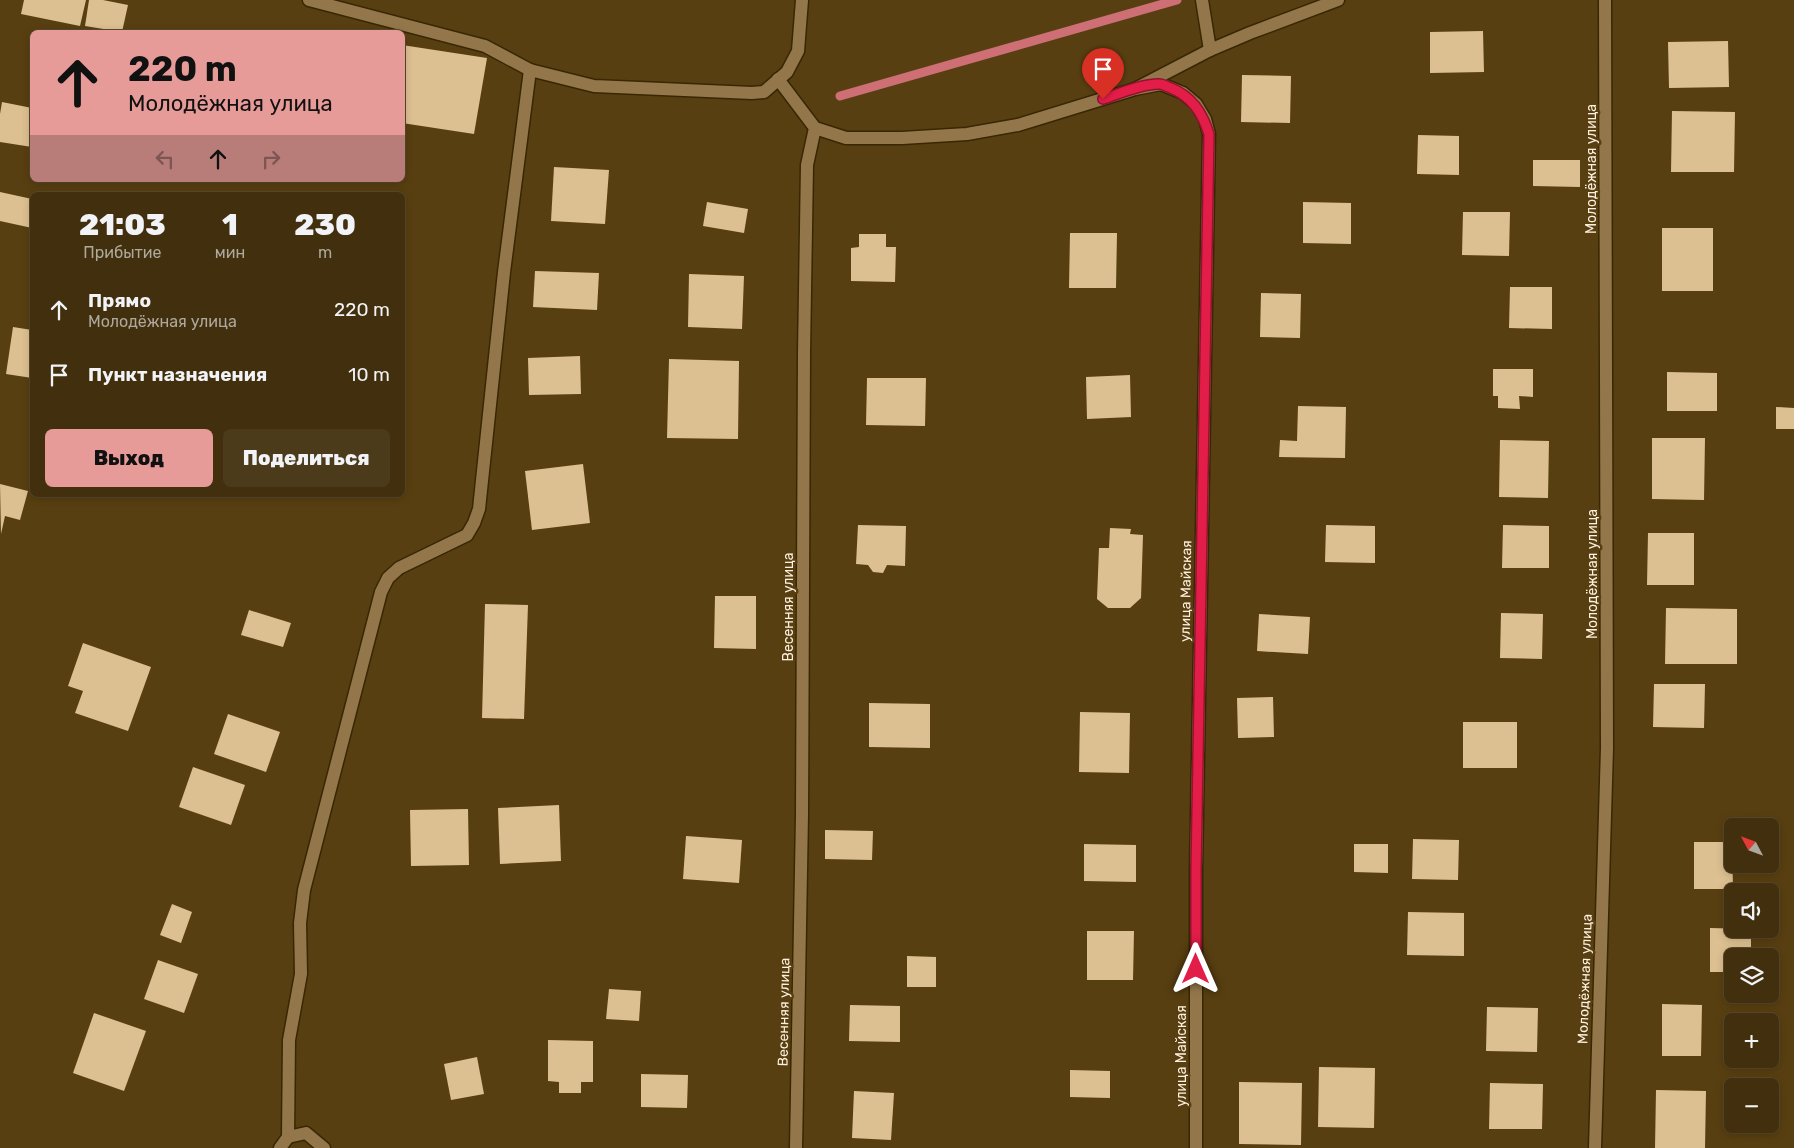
<!DOCTYPE html>
<html lang="ru">
<head>
<meta charset="utf-8">
<style>
	body { margin:0; font-family:Rubik,sans-serif; background:#4c3b1b; color:#f1f3f6; height:100vh; display:flex; flex-direction:column; font-size:19px; white-space:nowrap }
	* { box-sizing:border-box; margin:0 }
	p { font-size:16px; color:#aea99d }
	.icon { flex:none; width:28px; height:28px; fill:none; stroke:currentColor; stroke-width:2; stroke-linecap:round; stroke-linejoin:round }
	.map { position:relative; flex:1; overflow:hidden }
	.details { position:absolute; left:30px; top:192px; width:375px; height:305px; display:flex; flex-direction:column; background:#422f0d; border-radius:8px; box-shadow:0 2px 8px #0003,0 0 0 1px #5a4a2e }
	.details>* { flex:none }
	.top-card { position:absolute; left:30px; top:30px; width:375px; height:152px; border-radius:8px; box-shadow:0 2px 8px #0003,0 0 0 1px #5a4a2e; background:#e69b98; color:#111; overflow:hidden }
	.needle { width:32px; rotate:311deg }
	.tools { position:absolute; left:1724px; top:818px; display:grid; gap:10px }
	.tools a { display:grid; place-items:center; width:55px; height:55px; border-radius:8px; background:#422f0d; box-shadow:0 2px 8px #0003,0 0 0 1px #5a4a2e; font-size:25px }
	.pin { position:absolute; display:grid; place-items:center; width:42px; height:42px; color:#fff; margin:-51px -21px; border-radius:50% 50% 50% 0; rotate:-45deg; box-shadow:0 0 5px #0007 }
	.pin .icon { rotate:45deg }
	.me { position:absolute; width:55px; margin:-28px; rotate:0deg; stroke-linejoin:round; filter:drop-shadow(0 0 4px #0008) }
	.turn { display:flex; align-items:center; gap:18px; height:105px; padding:0 15px; font-size:22px }
	.turn .icon { width:65px; height:65px; stroke-width:2.5 }
	.turn b { display:block; font-size:35px; line-height:42px }
	.lanes { display:flex; align-items:center; height:48px; padding:0 15px; background:#0003; justify-content:center; gap:25px; direction:ltr }
	.lanes .off { opacity:.35 }
	.eta { display:flex; justify-content:space-evenly; align-items:center; height:85px; text-align:center }
	.eta b { font-size:30px; font-weight:800; line-height:35px }
	.primary-button { display:flex; gap:10px; margin-top:auto; padding:10px 15px }
	.primary-button a { flex:1; height:58px; border-radius:8px; background:#e69b98; color:#111; font-size:20px; font-weight:800; line-height:58px; text-align:center }
	.primary-button a+a { background:#4c3b1b; color:#f1f3f6 }
	ul { padding:0; list-style:none }
	li { display:flex; align-items:center; gap:15px; height:65px; padding:0 15px }
	li div { flex:1 }
	li b { display:block; font-size:19px }
	li em { font-style:normal }
	.map>svg:first-child { display:block }
	.lines { fill:none; stroke-linecap:round; stroke-linejoin:round }
	.stream { stroke:#cd6f74; stroke-width:9 }
	.building { fill:#ddc091 }
	.service-casing { stroke:#392703; stroke-width:15 }
	.minor-casing { stroke:#392703; stroke-width:15 }
	.service { stroke:#93774b; stroke-width:12 }
	.minor { stroke:#93774b; stroke-width:12 }
	.route-casing { stroke:#92132f; stroke-width:12 }
	.route { stroke:#e11d48; stroke-width:9 }
	.labels { text-anchor:middle; dominant-baseline:central; stroke-width:5; stroke-linejoin:round; paint-order:stroke }
	.street-label { font-size:14px; fill:#fdf0de; stroke:#583f11 }
</style>
</head>
<body>
<div class="map">
<svg width="1794" height="1148" viewBox="0 0 1794 1148">
	<rect width="100%" height="100%" fill="#583f11"/>
	<g class="lines">
		<!-- stream -->
		<polyline class="stream" points="840,96 1177,0"/>
	</g>
	<!-- building -->
	<g class="building">
		<polygon points="24,0 86,0 80,26 21,14"/>
		<polygon points="89,0 103,0 128,5 122,32 85,26"/>
		<polygon points="1483,31 1484,72 1430,73 1430,32"/>
		<polygon points="1728,41 1729,87 1669,88 1668,42"/>
		<polygon points="402,45 487,58 474,134 402,123"/>
		<polygon points="1242,75 1291,76 1290,123 1241,122"/>
		<polygon points="2,102 32,108 32,147 0,142 0,114"/>
		<polygon points="1672,111 1735,112 1734,172 1671,172"/>
		<polygon points="1418,135 1459,136 1459,175 1417,174"/>
		<polygon points="1533,160 1580,160 1580,187 1533,186"/>
		<polygon points="554,167 609,170 605,224 551,221"/>
		<polygon points="0,192 32,199 32,228 0,221"/>
		<polygon points="707,202 748,209 744,233 703,226"/>
		<polygon points="1303,202 1351,203 1351,244 1303,243"/>
		<polygon points="1463,212 1510,212 1509,256 1462,255"/>
		<rect x="1662" y="228" width="51" height="63"/>
		<polygon points="1070,233 1117,233 1116,288 1069,288"/>
		<polygon points="859,234 886,234 886,247 896,247 895,282 851,281 851,248 859,247"/>
		<polygon points="535,271 599,273 597,310 533,307"/>
		<polygon points="689,274 744,276 742,329 688,327"/>
		<polygon points="1510,287 1552,287 1552,329 1509,328"/>
		<polygon points="1261,293 1301,294 1300,338 1260,337"/>
		<polygon points="13,327 32,330 32,378 6,374"/>
		<polygon points="580,356 581,394 529,395 528,358"/>
		<polygon points="669,359 739,361 738,439 667,438"/>
		<polygon points="1493,369 1533,369 1533,397 1519,396 1520,409 1498,408 1498,396 1493,396"/>
		<polygon points="1667,372 1717,373 1717,411 1667,411"/>
		<polygon points="1130,375 1131,417 1087,419 1086,377"/>
		<polygon points="867,378 926,378 925,426 866,425"/>
		<polygon points="1298,406 1346,407 1345,458 1279,457 1280,440 1297,441"/>
		<polygon points="1776,407 1794,408 1794,429 1776,429"/>
		<polygon points="1652,438 1705,438 1704,500 1652,499"/>
		<polygon points="1500,440 1549,441 1548,498 1499,497"/>
		<polygon points="583,464 590,523 532,530 525,471"/>
		<polygon points="0,484 28,491 20,520 5,516 1,534"/>
		<polygon points="858,525 906,526 905,566 887,565 883,573 873,572 868,565 856,564"/>
		<polygon points="1326,525 1375,526 1375,563 1325,562"/>
		<polygon points="1503,525 1549,526 1549,568 1502,568"/>
		<polygon points="1110,528 1131,529 1130,534 1143,535 1141,598 1130,608 1108,608 1097,599 1099,548 1109,548"/>
		<polygon points="1648,533 1694,533 1694,585 1647,585"/>
		<polygon points="715,596 756,596 756,649 714,648"/>
		<polygon points="485,604 528,605 524,719 482,718"/>
		<polygon points="1666,608 1737,609 1737,664 1665,664"/>
		<polygon points="249,610 291,623 283,647 241,635"/>
		<polygon points="1501,613 1543,614 1542,659 1500,658"/>
		<polygon points="1259,614 1310,617 1308,654 1257,651"/>
		<polygon points="83,643 151,667 128,731 75,713 83,691 68,686"/>
		<polygon points="1654,684 1705,684 1704,728 1653,727"/>
		<polygon points="1273,697 1274,737 1238,738 1237,698"/>
		<polygon points="869,703 930,704 930,748 869,747"/>
		<polygon points="1080,712 1130,713 1129,773 1079,772"/>
		<polygon points="228,714 280,732 266,772 214,754"/>
		<rect x="1463" y="722" width="54" height="46"/>
		<polygon points="193,767 245,785 231,825 179,807"/>
		<polygon points="559,805 561,861 500,864 498,808"/>
		<polygon points="468,809 469,865 411,866 410,810"/>
		<polygon points="825,830 873,831 872,860 825,859"/>
		<polygon points="686,836 742,840 739,883 683,879"/>
		<polygon points="1413,839 1459,840 1458,880 1412,879"/>
		<polygon points="1694,842 1732,842 1733,889 1694,889"/>
		<polygon points="1084,844 1136,845 1136,882 1084,881"/>
		<polygon points="1354,844 1388,844 1388,873 1354,872"/>
		<polygon points="172,904 192,912 181,943 160,935"/>
		<polygon points="1408,912 1464,913 1464,956 1407,955"/>
		<polygon points="1710,928 1751,929 1751,956 1732,956 1732,972 1710,972"/>
		<polygon points="1087,931 1134,931 1133,980 1087,980"/>
		<polygon points="907,956 936,957 936,987 907,987"/>
		<polygon points="158,960 198,974 184,1013 144,999"/>
		<polygon points="609,989 641,991 639,1021 606,1019"/>
		<polygon points="1662,1004 1702,1005 1701,1056 1662,1056"/>
		<polygon points="850,1005 900,1006 900,1042 849,1041"/>
		<polygon points="1487,1007 1538,1008 1537,1052 1486,1051"/>
		<polygon points="94,1013 146,1031 124,1091 73,1073"/>
		<polygon points="548,1040 593,1041 593,1082 581,1082 581,1093 559,1093 559,1082 548,1081"/>
		<polygon points="477,1057 484,1094 451,1100 444,1064"/>
		<polygon points="1319,1067 1375,1068 1374,1128 1318,1127"/>
		<polygon points="1070,1070 1110,1071 1110,1098 1070,1097"/>
		<polygon points="641,1074 688,1075 687,1108 641,1107"/>
		<polygon points="1239,1082 1302,1083 1301,1145 1239,1144"/>
		<polygon points="1490,1083 1543,1084 1542,1129 1489,1129"/>
		<polygon points="1656,1090 1706,1091 1705,1148 1655,1148"/>
		<polygon points="854,1091 894,1093 891,1140 852,1138"/>
	</g>
	<g class="lines">
		<defs>
			<g id="service">
				<polyline points="1202,0 1210,50"/>
				<polyline points="288,1137 306,1133 324,1148"/>
			</g>
			<g id="minor">
				<polyline points="309,0 485,46 530,70 594,86 752,93 764,92 787,72 798,51 802,0"/>
				<polyline points="778,79 815,128 807,165 804,353 802,815 796,1148"/>
				<polyline points="1135,89 1161,84 1183,93 1196,104 1205,119 1209,134 1196,870 1196,1148"/>
				<polyline points="815,128 846,138 902,138 967,134 1018,125 1135,89 1210,50 1250,33 1338,0"/>
				<polyline points="280,1148 288,1137 289,1040 301,974 300,923 304,890 381,592 388,578 399,568 467,535 474,523 479,509 504,272 530,70"/>
				<polyline points="1595,1148 1607,748 1605,0"/>
			</g>
		</defs>
		<!-- service casing -->
		<use href="#service" class="service-casing"/>
		<!-- minor casing -->
		<use href="#minor" class="minor-casing"/>
		<!-- service -->
		<use href="#service" class="service"/>
		<!-- minor -->
		<use href="#minor" class="minor"/>
	</g>
	<g class="lines">
		<defs>
			<path id="route" d="M1103,99C1118,94 1144,83 1160,84C1163,84 1167,87 1171,88C1192,97 1202,112 1209,134L1196,870V969"/>
		</defs>
		<!-- route casing -->
		<use href="#route" class="route-casing"/>
		<!-- route -->
		<use href="#route" class="route"/>
	</g>
	<g class="labels">
		<!-- street labels -->
		<g class="street-label">
			<text transform="translate(1591 169) rotate(-90)">Молодёжная улица</text>
			<text transform="translate(1592 574) rotate(-90)">Молодёжная улица</text>
			<text transform="translate(1186 591) rotate(-89)">улица Майская</text>
			<text transform="translate(788 607) rotate(-90)">Весенняя улица</text>
			<text transform="translate(1585 979) rotate(-88)">Молодёжная улица</text>
			<text transform="translate(784 1012) rotate(-89)">Весенняя улица</text>
			<text transform="translate(1181 1056) rotate(-90)">улица Майская</text>
		</g>
	</g>
</svg>
<div class="tools">
<a><svg class="needle" viewBox="-14 -14 28 28"><path d="M0-13l5 13h-10z" fill="#e53935"/><path d="M0 13l5-13h-10z" fill="#aea99d"/></svg></a>
<a><svg class="icon" aria-label="sound" viewBox="0 0 24 24"><path d="M4 9h4l5-4v14l-5-4H4zM17 9q2 3 0 6"/></svg></a>
<a><svg class="icon" aria-label="layers" viewBox="0 0 24 24"><path d="M12 4l9 5-9 5-9-5zM3 14l9 5 9-5"/></svg></a>
<a>+</a>
<a>−</a>
</div>
<div class="pin" style="left:1103px;top:99px;background:#d93025"><svg class="icon" aria-label="arrive" viewBox="0 0 24 24"><path d="M6 21V4h12l-3 4 3 4H6"/></svg></div>
<svg class="me" style="left:1196px;top:969px" viewBox="-20 -20 40 40"><path d="M0-17L14 15 0 8-14 15z" fill="#e11d48" stroke="#fff" stroke-width="4"/></svg>
<div class="top-card">
<div class="turn"><svg class="icon" aria-label="ahead" viewBox="0 0 24 24"><path d="M12 20V5M6 11l6-6 6 6"/></svg><div><b>220 m</b>Молодёжная улица</div></div>
<div class="lanes"><svg class="icon off" aria-label="left" viewBox="0 0 24 24"><path d="M17 20v-9H6M10 6l-5 5 5 5"/></svg><svg class="icon" aria-label="ahead" viewBox="0 0 24 24"><path d="M12 20V5M6 11l6-6 6 6"/></svg><svg class="icon off" aria-label="right" viewBox="0 0 24 24"><path d="M7 20v-9h11M14 6l5 5-5 5"/></svg></div>
</div>
<section class="details">
<div class="eta">
<div><b>21:03</b><p>Прибытие</p></div>
<div><b>1</b><p>мин</p></div>
<div><b>230</b><p>m</p></div>
</div>
<ul>
<li><svg class="icon" aria-label="ahead" viewBox="0 0 24 24"><path d="M12 20V5M6 11l6-6 6 6"/></svg><div><b>Прямо</b><p>Молодёжная улица</p></div><em>220 m</em></li>
<li><svg class="icon" aria-label="arrive" viewBox="0 0 24 24"><path d="M6 21V4h12l-3 4 3 4H6"/></svg><div><b>Пункт назначения</b></div><em>10 m</em></li>
</ul>
<div class="primary-button"><a>Выход</a><a>Поделиться</a></div>
</section>
</div>
</body>
</html>
